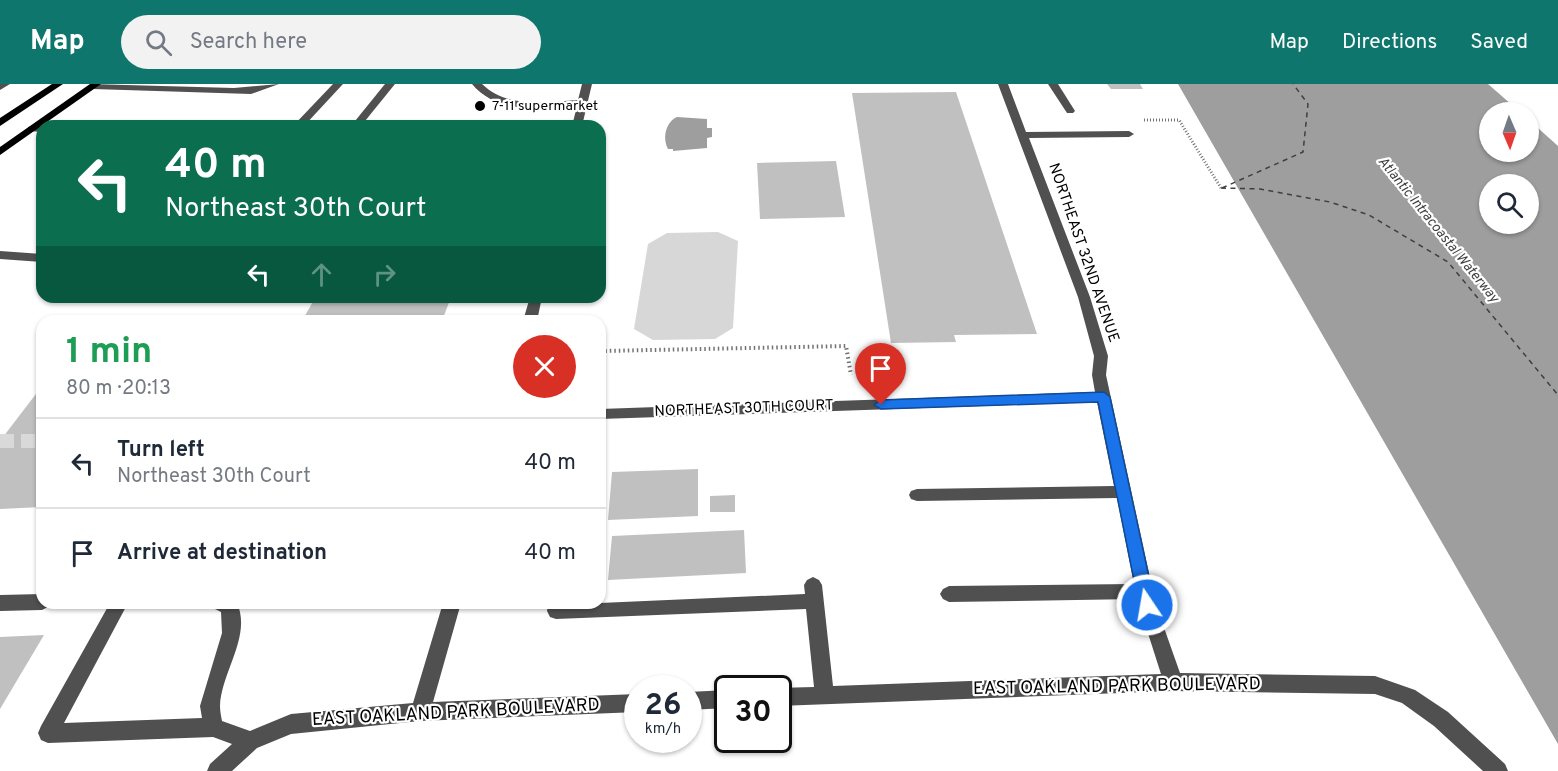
<!DOCTYPE html>
<html lang="en">
<head>
<meta charset="utf-8">
<style>
	body { margin:0; font-family:Overpass,sans-serif; background:#f2f2f3; color:#1f2937; height:100vh; display:flex; flex-direction:column; font-size:22px; white-space:nowrap }
	* { box-sizing:border-box; margin:0 }
	p { font-size:20px; color:#747a83 }
	.icon { flex:none; width:33px; height:33px; fill:none; stroke:currentColor; stroke-width:2; stroke-linecap:round; stroke-linejoin:round }
	.map { position:relative; flex:1; overflow:hidden }
	.side { position:absolute; left:36px; top:231px; width:570px; height:294px; display:flex; flex-direction:column; background:#fff; border-radius:18px; box-shadow:0 2px 4px #0004 }
	.side>* { flex:none }
	.hud { position:absolute; left:36px; top:36px; width:570px; height:183px; border-radius:18px; box-shadow:0 2px 4px #0004; background:#0b6e4f; color:#fff; overflow:hidden }
	.needle { width:39px; rotate:178deg }
	.controls { position:absolute; left:1479px; top:18px; display:grid; gap:12px }
	.controls a { display:grid; place-items:center; width:60px; height:60px; border-radius:50%; background:#fff; box-shadow:0 2px 4px #0004; font-size:30px }
	.speed { position:absolute; left:624px; top:591px; display:flex; gap:12px; font-size:30px; font-weight:700; text-align:center }
	.speed>* { display:grid; place-content:center; width:78px; height:78px; border-radius:50%; background:#fff; box-shadow:0 2px 4px #0004; line-height:1 }
	.speed small { font-size:15px; font-weight:400 }
	.speed .limit { border:3px solid #111; border-radius:9px; background:#fff; color:#111 }
	.pin { position:absolute; display:grid; place-items:center; width:51px; height:51px; color:#fff; margin:-62px -26px; border-radius:50% 50% 50% 0; rotate:-45deg; box-shadow:0 0 6px #0007 }
	.pin .icon { rotate:45deg }
	.me { position:absolute; width:66px; margin:-33px; rotate:348deg; stroke-linejoin:round; filter:drop-shadow(0 0 4px #0008) }
	.turn { display:flex; align-items:center; gap:21px; height:126px; padding:0 30px; font-size:27px }
	.turn .icon { width:78px; height:78px; stroke-width:2.5 }
	.turn b { display:block; font-size:42px; line-height:51px }
	.lanes { display:flex; align-items:center; height:57px; padding:0 30px; background:#0003; justify-content:center; gap:30px; direction:ltr }
	.lanes .off { opacity:.35 }
	.round { display:grid; place-items:center; flex:none; width:63px; height:63px; border-radius:32px; background:#f2f2f3 }
	.head { display:flex; align-items:center; justify-content:space-between; height:102px; padding:0 30px }
	h1 { font-size:36px; font-weight:700; line-height:45px; color:#1e9e55 }
	ul { padding:0; list-style:none }
	li { display:flex; align-items:center; gap:18px; height:90px; padding:0 30px; border-top:2px solid #e0e1e3 }
	li div { flex:1 }
	li b { display:block; font-size:22px }
	li em { font-style:normal }
	header { display:flex; align-items:center; gap:36px; box-sizing:border-box; height:84px; padding:0 30px; background:#0f766e; color:#fff }
	header strong { font-size:28px }
	nav { display:flex; gap:33px; margin-inline-start:auto; font-size:21px }
	.search { width:420px; height:54px; background:#f2f2f3; display:flex; align-items:center; gap:15px; box-sizing:border-box; padding:0 21px; border-radius:33px; color:#747a83; font-size:22px }
	.map>svg:first-child { display:block }
	.green { fill:#d7d7d7 }
	.water { fill:#9e9e9e; fill-rule:evenodd }
	.lines { fill:none; stroke-linecap:round; stroke-linejoin:round }
	.ferry { stroke:#3f3f3f; stroke-width:1.5; stroke-dasharray:5 4.5; stroke-linecap:butt }
	.building { fill:#c0c0c0 }
	.minor-tunnel { stroke:#d9d9d9; stroke-width:14; stroke-dasharray:14 7; stroke-linecap:butt }
	.path-far1 { stroke:#727272; stroke-width:3; stroke-dasharray:1 2; stroke-linecap:butt }
	.path { stroke:#727272; stroke-width:4; stroke-dasharray:1.5 3; stroke-linecap:butt }
	.minor { fill:#505050; fill-rule:evenodd }
	.major { fill:#000; fill-rule:evenodd }
	.route { fill:#1a73e8; stroke:#114b97; stroke-width:1.5 }
	.poi-dot { fill:#000; stroke:#fff; stroke-width:2 }
	.labels { text-anchor:middle; dominant-baseline:central; stroke-width:4.5; stroke-linejoin:round; paint-order:stroke }
	.far-poi-label { font-size:14px; fill:#000; stroke:#fff; text-anchor:start }
	.far-water-label { font-size:14px; font-style:italic; fill:#3f3f3f; stroke:#fff }
	.street-label { font-size:15px; fill:#000; stroke:#fff }
	.near-street-label { font-size:18px; fill:#000; stroke:#fff }
</style>
</head>
<body>
<header>
<strong>Map</strong>
<div class="search"><svg class="icon" aria-label="search" viewBox="0 0 24 24"><circle cx="10" cy="10" r="6"/><path d="M15 15l6 6"/></svg>Search here</div>
<nav><a>Map</a><a>Directions</a><a>Saved</a></nav>
</header>
<div class="map">
<svg width="1558" height="687" viewBox="0 0 1558 687">
	<rect width="100%" height="100%" fill="#fff"/>
	<!-- green -->
	<polygon class="green" points="718,148 738,157 733,244 715,255 653,256 634,245 648,160 667,149"/>
	<!-- water -->
	<g class="water">
		<path d="M1178,0H1488L1520,28H1490V68H1528L1529,36L1558,62V660ZM1490,100H1528V140H1490Z"/>
		<path d="M677,33L707,35V44H712V53L707,54V64L673,67V65H668C662,53 666,38 677,33Z"/>
	</g>
	<g class="lines">
		<!-- ferry -->
		<g class="ferry">
			<polyline points="1221,104 1260,105 1330,118 1369,131 1448,178 1558,311"/>
			<polyline points="1222,104 1303,68 1308,20 1293,0"/>
		</g>
	</g>
	<!-- building -->
	<g class="building">
		<polygon points="1107,0 1140,0 1143,5 1111,5"/>
		<polygon points="956,8 1037,250 954,251 956,258 891,259 852,9"/>
		<polygon points="836,77 845,133 760,135 757,79"/>
		<polygon points="451,213 442,237 302,237 315,214"/>
		<polygon points="211,233 208,237 140,237 140,235"/>
		<polygon points="42,302 42,423 0,425 0,357"/>
		<polygon points="698,385 698,432 608,436 612,388"/>
		<polygon points="735,411 735,428 710,428 710,412"/>
		<polygon points="744,446 746,489 608,496 612,452"/>
		<polygon points="44,551 0,625 0,553"/>
	</g>
	<g class="lines">
		<!-- minor-tunnel -->
		<polyline class="minor-tunnel" points="0,357 42,357"/>
		<!-- path-far1 -->
		<polyline class="path-far1" points="1144,36 1179,36 1221,104"/>
		<!-- path -->
		<polyline class="path" points="600,261 603,267 846,262 851,291"/>
		<!-- minor -->
		<g class="minor">
			<polygon points="0,0 10,0 0,6"/>
			<polygon points="90,0 234,4 279,0 251,10 93,5 90,4"/>
			<polygon points="333,0 343,0 304,42 293,42"/>
			<polygon points="385,0 395,0 361,42 351,42"/>
			<path d="M472,0H482C508,25 545,18 578,16L582,0H592L582,42H572L577,22C541,24 498,31 472,0Z"/>
			<polygon points="998,0 1008,0 1026,48 1129,47 1134,50 1129,53 1029,54 1090,213 1108,272 1106,291 1156,521 1180,589 1375,592 1415,606 1448,628 1505,680 1508,687 1483,687 1434,642 1402,619 1375,610 1173,607 778,622 778,604 776,604 814,603 806,525 556,535 550,533 547,527 548,519 600,519 805,510 804,501 807,496 813,493 819,496 822,501 833,602 1161,590 1137,515 949,518 943,515 940,510 943,505 949,502 1134,500 1117,414 917,417 911,415 909,411 911,407 917,405 1114,402 1097,318 600,335 600,325 1095,308 1092,291 1094,272 1078,213"/>
			<polygon points="1048,0 1058,0 1075,27 1073,29 1067,29"/>
			<polygon points="32,42 42,42 42,48 28,47 28,43"/>
			<polygon points="0,167 42,170 42,178 0,175"/>
			<polygon points="530,213 542,213 537,237 523,237"/>
			<polygon points="42,510 42,519 50,519 48,523 42,526 0,527 0,511"/>
			<path d="M110,519H128L64,639L202,634L200,622L222,549L221,528L213,524L210,519H237C252,552 221,589 220,622C220,627 221,632 222,637L250,647L291,630L413,619L443,519H461L433,618L638,610V628L420,637L291,650L257,664L232,687H207L210,680L232,660L213,653L48,659L41,656L38,649L41,642Z"/>
			<polygon points="728,606 728,624 688,626 688,608"/>
		</g>
		<!-- major -->
		<g class="major">
			<polygon points="52,0 63,0 0,42 0,34"/>
			<polygon points="90,0 101,0 0,71 0,63"/>
		</g>
	</g>
	<!-- route -->
	<polygon class="route" points="1104,308 1110,313 1155,521 1153,526 1147,528 1141,526 1139,521 1098,318 881,325 874,321 881,316"/>
	<!-- markers -->
	<circle class="poi-dot" cx="480" cy="22" r="6"/>
	<g class="labels">
		<!-- far-poi labels -->
		<g class="far-poi-label">
			<text x="492" y="22">7-11 supermarket</text>
		</g>
		<!-- far-water labels -->
		<g class="far-water-label">
			<text transform="translate(1438 146) rotate(51)">Atlantic Intracoastal Waterway</text>
		</g>
		<!-- street labels -->
		<g class="street-label">
			<text transform="translate(1083 169) rotate(71)">NORTHEAST 32ND AVENUE</text>
			<text transform="translate(744 325) rotate(-2)">NORTHEAST 30TH COURT</text>
		</g>
		<!-- near-street labels -->
		<g class="near-street-label">
			<text transform="translate(1117 603) rotate(-1)">EAST OAKLAND PARK BOULEVARD</text>
			<text transform="translate(456 629) rotate(-3)">EAST OAKLAND PARK BOULEVARD</text>
		</g>
	</g>
</svg>
<div class="controls">
<a><svg class="needle" viewBox="-14 -14 28 28"><path d="M0-13l5 13h-10z" fill="#e53935"/><path d="M0 13l5-13h-10z" fill="#747a83"/></svg></a>
<a><svg class="icon" aria-label="search" viewBox="0 0 24 24"><circle cx="10" cy="10" r="6"/><path d="M15 15l6 6"/></svg></a>
</div>
<div class="speed"><div>26<small>km/h</small></div><div class="limit">30</div></div>
<div class="pin" style="left:881px;top:321px;background:#d93025"><svg class="icon" aria-label="arrive" viewBox="0 0 24 24"><path d="M6 21V4h12l-3 4 3 4H6"/></svg></div>
<svg class="me" style="left:1147px;top:521px" viewBox="-20 -20 40 40"><circle r="17" fill="#1a73e8" stroke="#fff" stroke-width="3"/><path d="M0-11L8 9 0 5-8 9z" fill="#fff"/></svg>
<div class="hud">
<div class="turn"><svg class="icon" aria-label="left" viewBox="0 0 24 24"><path d="M17 20v-9H6M10 6l-5 5 5 5"/></svg><div><b>40 m</b>Northeast 30th Court</div></div>
<div class="lanes"><svg class="icon" aria-label="left" viewBox="0 0 24 24"><path d="M17 20v-9H6M10 6l-5 5 5 5"/></svg><svg class="icon off" aria-label="ahead" viewBox="0 0 24 24"><path d="M12 20V5M6 11l6-6 6 6"/></svg><svg class="icon off" aria-label="right" viewBox="0 0 24 24"><path d="M7 20v-9h11M14 6l5 5-5 5"/></svg></div>
</div>
<section class="side">
<div class="head"><div><h1>1 min</h1><p>80 m · 20:13</p></div><a class="round" style="background:#d93025;color:#fff"><svg class="icon" aria-label="close" viewBox="0 0 24 24"><path d="M6 6l12 12M18 6L6 18"/></svg></a></div>
<ul>
<li><svg class="icon" aria-label="left" viewBox="0 0 24 24"><path d="M17 20v-9H6M10 6l-5 5 5 5"/></svg><div><b>Turn left</b><p>Northeast 30th Court</p></div><em>40 m</em></li>
<li><svg class="icon" aria-label="arrive" viewBox="0 0 24 24"><path d="M6 21V4h12l-3 4 3 4H6"/></svg><div><b>Arrive at destination</b></div><em>40 m</em></li>
</ul>
</section>
</div>
</body>
</html>
